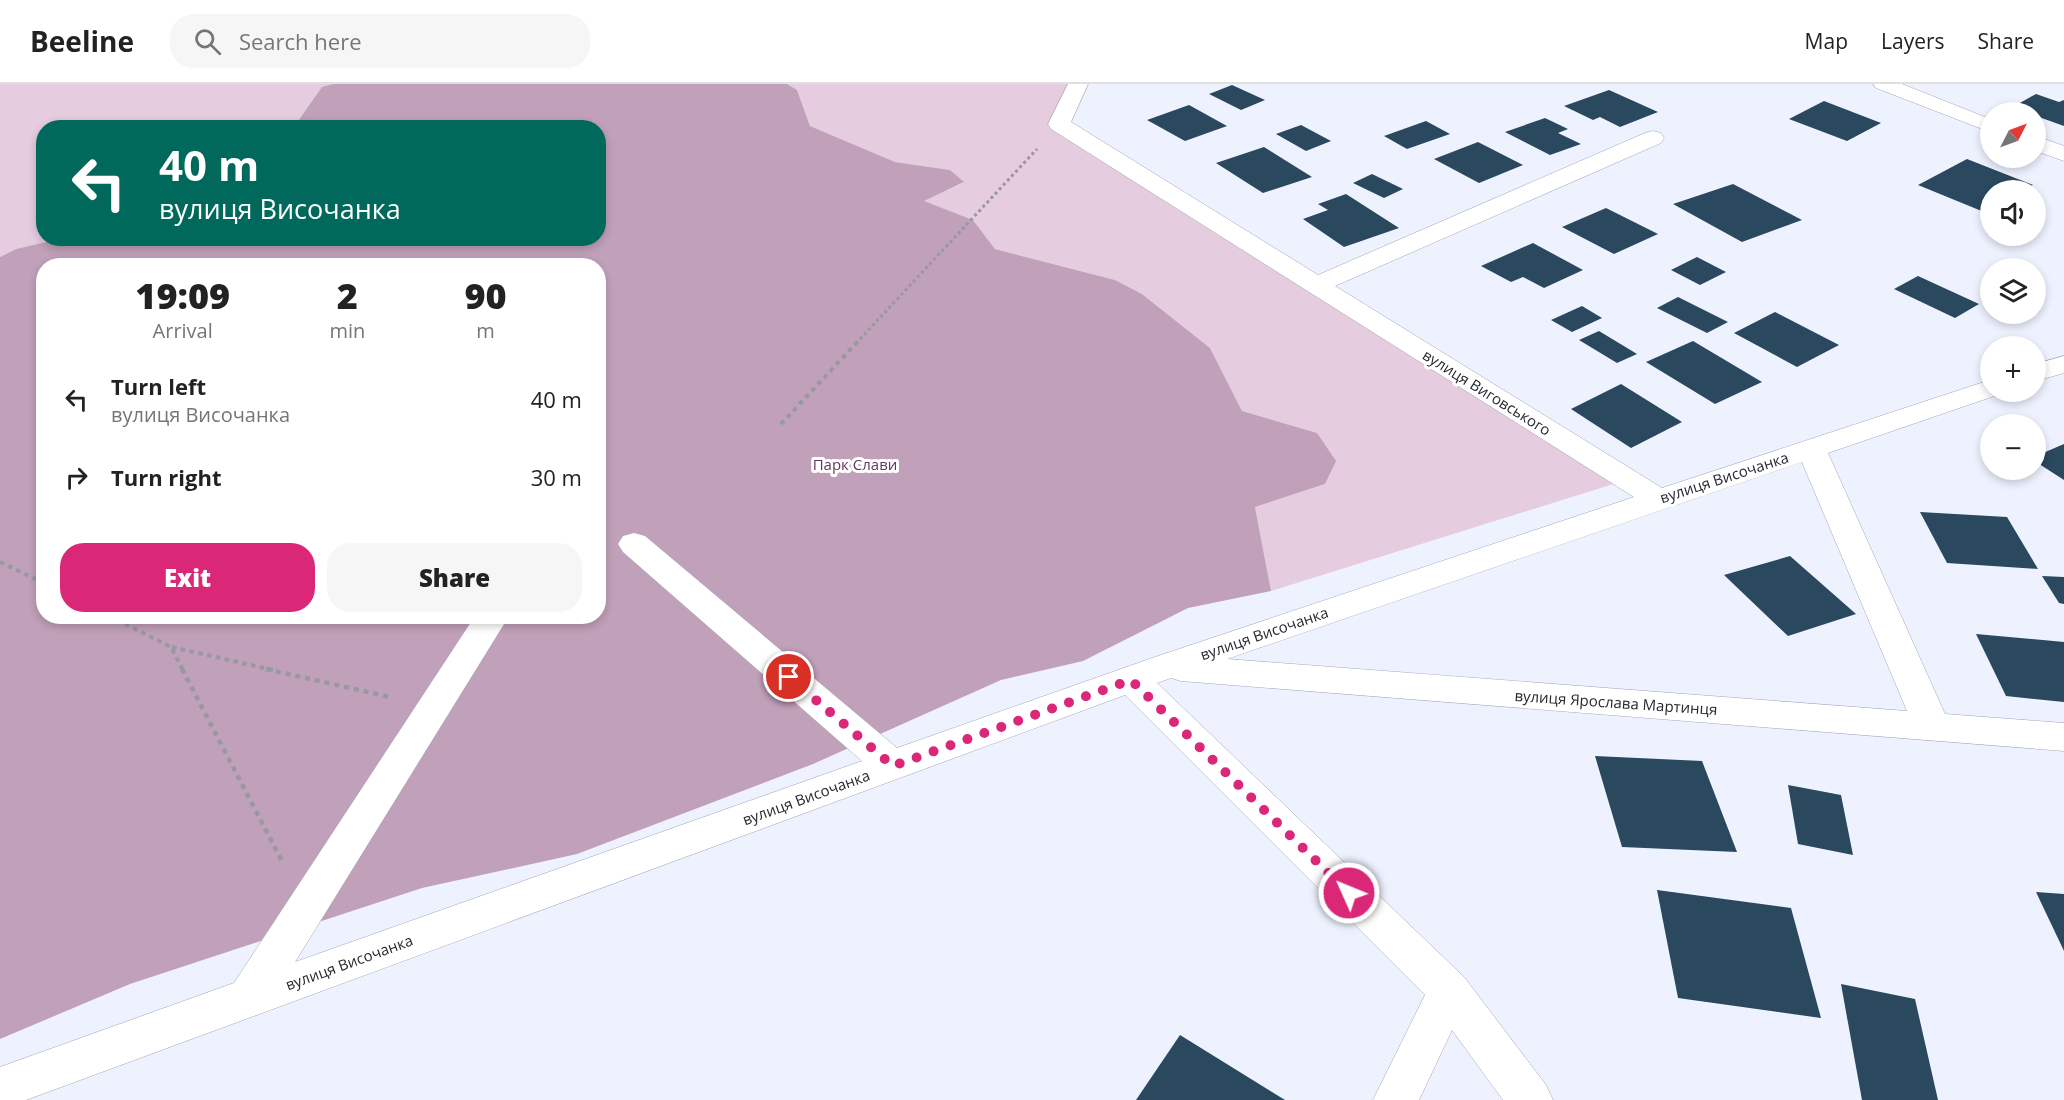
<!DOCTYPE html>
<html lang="en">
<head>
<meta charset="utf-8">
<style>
	body { margin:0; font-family:"Open Sans",sans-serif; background:#f6f6f6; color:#222; height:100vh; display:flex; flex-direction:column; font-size:22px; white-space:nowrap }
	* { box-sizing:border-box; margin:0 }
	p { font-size:20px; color:#767676 }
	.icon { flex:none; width:33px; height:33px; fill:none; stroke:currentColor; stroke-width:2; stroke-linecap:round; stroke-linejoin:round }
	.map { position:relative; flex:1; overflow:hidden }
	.details { position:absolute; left:36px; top:174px; width:570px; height:366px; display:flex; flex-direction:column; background:#fff; border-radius:24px; box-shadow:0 3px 9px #0003 }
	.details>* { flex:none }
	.guide { position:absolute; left:36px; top:36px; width:570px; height:126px; border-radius:24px; box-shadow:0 3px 9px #0003; background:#00695c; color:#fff; overflow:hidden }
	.needle { width:39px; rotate:48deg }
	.buttons { position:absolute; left:1980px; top:18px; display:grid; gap:12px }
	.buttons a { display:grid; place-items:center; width:66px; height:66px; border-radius:50%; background:#fff; box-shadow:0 3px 9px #0003; font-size:30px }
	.pin { position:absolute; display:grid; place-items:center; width:51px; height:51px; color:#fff; margin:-26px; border:3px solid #fff; border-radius:50%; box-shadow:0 2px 6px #0007 }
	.me { position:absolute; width:66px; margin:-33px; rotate:314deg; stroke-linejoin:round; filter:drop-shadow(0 0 4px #0008) }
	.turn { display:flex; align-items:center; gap:21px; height:126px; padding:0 24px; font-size:27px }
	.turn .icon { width:78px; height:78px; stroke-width:2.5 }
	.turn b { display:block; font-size:42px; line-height:51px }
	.eta { display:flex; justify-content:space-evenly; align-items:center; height:102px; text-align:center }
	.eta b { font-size:36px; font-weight:800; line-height:42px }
	.action { display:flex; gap:12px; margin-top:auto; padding:12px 24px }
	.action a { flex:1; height:69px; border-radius:24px; background:#db2777; color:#fff; font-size:24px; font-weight:800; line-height:69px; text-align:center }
	.action a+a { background:#f6f6f6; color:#222 }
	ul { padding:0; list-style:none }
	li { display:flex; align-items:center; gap:18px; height:78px; padding:0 24px }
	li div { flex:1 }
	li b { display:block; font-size:22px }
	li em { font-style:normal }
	header { display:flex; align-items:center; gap:36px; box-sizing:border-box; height:84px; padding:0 30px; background:#fff; border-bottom:2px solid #e0e0e0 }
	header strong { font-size:28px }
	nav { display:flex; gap:33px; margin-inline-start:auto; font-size:21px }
	.search { width:420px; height:54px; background:#f6f6f6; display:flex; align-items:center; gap:15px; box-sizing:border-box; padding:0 21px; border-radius:24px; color:#767676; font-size:22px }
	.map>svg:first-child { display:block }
	.green { fill:#e5ccdf }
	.forest { fill:#c1a0b9; fill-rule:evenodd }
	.building { fill:#2a485e }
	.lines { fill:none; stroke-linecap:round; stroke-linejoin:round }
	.minor-casing { stroke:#a2a6b4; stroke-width:1 }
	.path-far2 { stroke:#9698a2; stroke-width:3; stroke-dasharray:3 3; stroke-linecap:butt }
	.path-far1 { stroke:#9698a2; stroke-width:4; stroke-dasharray:4.5 4.5; stroke-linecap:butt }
	.path { stroke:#9698a2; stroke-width:4.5; stroke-dasharray:5 5; stroke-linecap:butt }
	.minor { fill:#fff; fill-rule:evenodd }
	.route { stroke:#db2777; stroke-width:10; stroke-dasharray:0 18 }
	.labels { text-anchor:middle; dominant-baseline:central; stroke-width:6; stroke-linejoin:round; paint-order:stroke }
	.street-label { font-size:15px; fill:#28292f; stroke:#fff }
	.park-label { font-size:15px; fill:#64375b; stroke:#fff }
</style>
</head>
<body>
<header>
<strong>Beeline</strong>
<div class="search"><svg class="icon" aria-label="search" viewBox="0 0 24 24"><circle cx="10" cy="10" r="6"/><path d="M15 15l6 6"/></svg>Search here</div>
<nav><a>Map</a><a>Layers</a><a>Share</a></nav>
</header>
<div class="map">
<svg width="2064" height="1016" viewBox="0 0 2064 1016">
	<rect width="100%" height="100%" fill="#eef2fe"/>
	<!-- green -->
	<g class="green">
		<polygon points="0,0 333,0 322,4 296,40 290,43 44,44 44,154 64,155 16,165 0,173"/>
		<polygon points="787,0 1089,0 1070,42 1636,393 1271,507 1255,423 1325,400 1317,349 1242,327 1210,264 1142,210 1115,196 995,165 973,136 923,117 963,99 950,86 895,78 810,42 797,6"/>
	</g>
	<!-- forest -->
	<path class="forest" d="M333,0H787L797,6L810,42L895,78L950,86L964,98L924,117L973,136L995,165L1115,196L1142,210L1210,264L1242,327L1317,349L1336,377L1325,400L1255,423L1271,507L1188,524L1083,577L1001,596L813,680L577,770L422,804L130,900L0,955V173L16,165L64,154H598V44L290,43L296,40L322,3ZM44,182H598V532H44Z"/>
	<!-- building -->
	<g class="building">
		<polygon points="1232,1 1265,16 1241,26 1209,10"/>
		<polygon points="1609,6 1658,28 1620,43 1600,33 1593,36 1564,22"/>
		<polygon points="2036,10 2059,18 2064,16 2064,42 2036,32 2036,28 2025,28 2011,24"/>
		<polygon points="1824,17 1881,39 1847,57 1789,35"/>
		<polygon points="1189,21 1227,42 1185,57 1147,36"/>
		<polygon points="1545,34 1568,45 1558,49 1581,60 1550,71 1505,48"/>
		<polygon points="1426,37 1450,50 1407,65 1384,52"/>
		<polygon points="1301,41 1331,57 1306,67 1276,50"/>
		<polygon points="1478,58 1523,81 1479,99 1434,75"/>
		<polygon points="1264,63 1312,93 1263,109 1216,79"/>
		<polygon points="1967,75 2033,101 2022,106 1990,106 1990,124 1984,128 1918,101"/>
		<polygon points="1372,90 1403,105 1384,114 1353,99"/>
		<polygon points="1733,100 1802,136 1742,158 1673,120"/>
		<polygon points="1346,110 1399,144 1344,163 1303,135 1328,126 1318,120"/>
		<polygon points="1606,124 1658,150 1614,170 1562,143"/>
		<polygon points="1533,159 1583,186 1544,204 1523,193 1511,198 1481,182"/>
		<polygon points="1697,173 1726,188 1700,201 1671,186"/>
		<polygon points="1918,192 1979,220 1955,234 1894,205"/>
		<polygon points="1678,213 1728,238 1707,249 1657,224"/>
		<polygon points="1582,222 1602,234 1572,248 1551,236"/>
		<polygon points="1775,228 1839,261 1797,283 1734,249"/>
		<polygon points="1599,247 1637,270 1617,279 1579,256"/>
		<polygon points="1693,257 1762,298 1715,320 1646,278"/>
		<polygon points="1621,300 1682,338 1631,364 1571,325"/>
		<polygon points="2064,360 2064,396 2036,378 2036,372"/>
		<polygon points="1920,428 2007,433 2038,485 1947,479"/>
		<polygon points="1790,472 1856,530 1788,552 1724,491"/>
		<polygon points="2042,492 2064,493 2064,520 2059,519"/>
		<polygon points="1976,550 2064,558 2064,618 2006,612"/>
		<polygon points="1595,672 1702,677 1737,768 1622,763"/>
		<polygon points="1788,701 1841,711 1853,771 1798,760"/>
		<polygon points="1657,806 1791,824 1821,934 1678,914"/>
		<polygon points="2036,808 2064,810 2064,867"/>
		<polygon points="1841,900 1915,915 1938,1016 1862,1016"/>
		<polygon points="1180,951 1285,1016 1136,1016"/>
	</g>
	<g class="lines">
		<defs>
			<g id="minor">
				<path d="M1068,0H1088L1071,38L1318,191L1645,49L1653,47L1661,49L1664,54L1661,59L1335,202L1662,404L1990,296V308H2002L2000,310L1828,369L1945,630L2064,639V667L1181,597L1171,594L1157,599L1464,893L1546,1001L1553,1016H1503L1452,946L1419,1016H1373L1425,911L1125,611L26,1016H0V983L234,899L475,532H509L295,878L862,677L623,468L618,460L623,452L634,449L645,452L897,664L1155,573L1634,413L1051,45L1048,40ZM1802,378L1907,627L1227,575Z"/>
				<polygon points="1873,0 1902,0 1990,35 1990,48 1876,4"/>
				<polygon points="2036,52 2064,62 2064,77 2036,67"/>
				<polygon points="2064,272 2064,289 2036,297 2036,280"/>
			</g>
		</defs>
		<!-- minor casing -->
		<use href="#minor" class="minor-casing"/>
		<!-- path-far2 -->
		<polyline class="path-far2" points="860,255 1037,65"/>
		<!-- path-far1 -->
		<g class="path-far1">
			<polyline points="781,340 861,254"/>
			<polyline points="0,478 44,499"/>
			<polyline points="109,532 171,563 183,586"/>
			<polyline points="172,563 273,586"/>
		</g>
		<!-- path -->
		<g class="path">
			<polyline points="182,585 283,779"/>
			<polyline points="266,585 390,613"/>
		</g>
		<!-- minor -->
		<use href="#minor" class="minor"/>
	</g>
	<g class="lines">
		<!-- route -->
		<polyline class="route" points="789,593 893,682 1131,596 1349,809"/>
	</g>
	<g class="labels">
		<!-- street labels -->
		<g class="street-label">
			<text transform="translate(1487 308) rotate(32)">вулиця Виговського</text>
			<text transform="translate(1724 393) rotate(-18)">вулиця Височанка</text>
			<text transform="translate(1264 549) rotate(-19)">вулиця Височанка</text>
			<text transform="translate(1616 618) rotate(4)">вулиця Ярослава Мартинця</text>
			<text transform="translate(806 713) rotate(-20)">вулиця Височанка</text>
			<text transform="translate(349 878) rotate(-20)">вулиця Височанка</text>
		</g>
		<!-- park labels -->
		<g class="park-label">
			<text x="855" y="380">Парк Слави</text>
		</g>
	</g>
</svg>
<div class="buttons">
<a><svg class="needle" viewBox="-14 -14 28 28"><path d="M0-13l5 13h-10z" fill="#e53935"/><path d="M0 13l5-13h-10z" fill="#767676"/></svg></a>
<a><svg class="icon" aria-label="sound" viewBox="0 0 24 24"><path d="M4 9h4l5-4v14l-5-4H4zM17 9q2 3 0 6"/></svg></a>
<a><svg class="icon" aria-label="layers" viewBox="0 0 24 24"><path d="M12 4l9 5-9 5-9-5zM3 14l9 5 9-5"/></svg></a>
<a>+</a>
<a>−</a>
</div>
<div class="pin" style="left:789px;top:593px;background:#d93025"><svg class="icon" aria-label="arrive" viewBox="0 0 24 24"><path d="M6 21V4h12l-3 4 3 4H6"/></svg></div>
<svg class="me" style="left:1349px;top:809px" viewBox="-20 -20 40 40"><circle r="17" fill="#db2777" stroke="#fff" stroke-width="3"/><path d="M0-11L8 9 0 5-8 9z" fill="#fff"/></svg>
<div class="guide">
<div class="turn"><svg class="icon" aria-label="left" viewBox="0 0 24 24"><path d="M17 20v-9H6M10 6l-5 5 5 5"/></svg><div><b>40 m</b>вулиця Височанка</div></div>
</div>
<section class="details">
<div class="eta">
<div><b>19:09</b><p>Arrival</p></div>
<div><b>2</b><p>min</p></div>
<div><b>90</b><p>m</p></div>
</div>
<ul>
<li><svg class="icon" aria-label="left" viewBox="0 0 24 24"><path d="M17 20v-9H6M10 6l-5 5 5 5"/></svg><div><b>Turn left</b><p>вулиця Височанка</p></div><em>40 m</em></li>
<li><svg class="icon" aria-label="right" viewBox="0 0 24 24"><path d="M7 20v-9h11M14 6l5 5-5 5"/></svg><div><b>Turn right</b></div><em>30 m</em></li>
</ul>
<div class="action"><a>Exit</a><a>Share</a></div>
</section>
</div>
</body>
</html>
